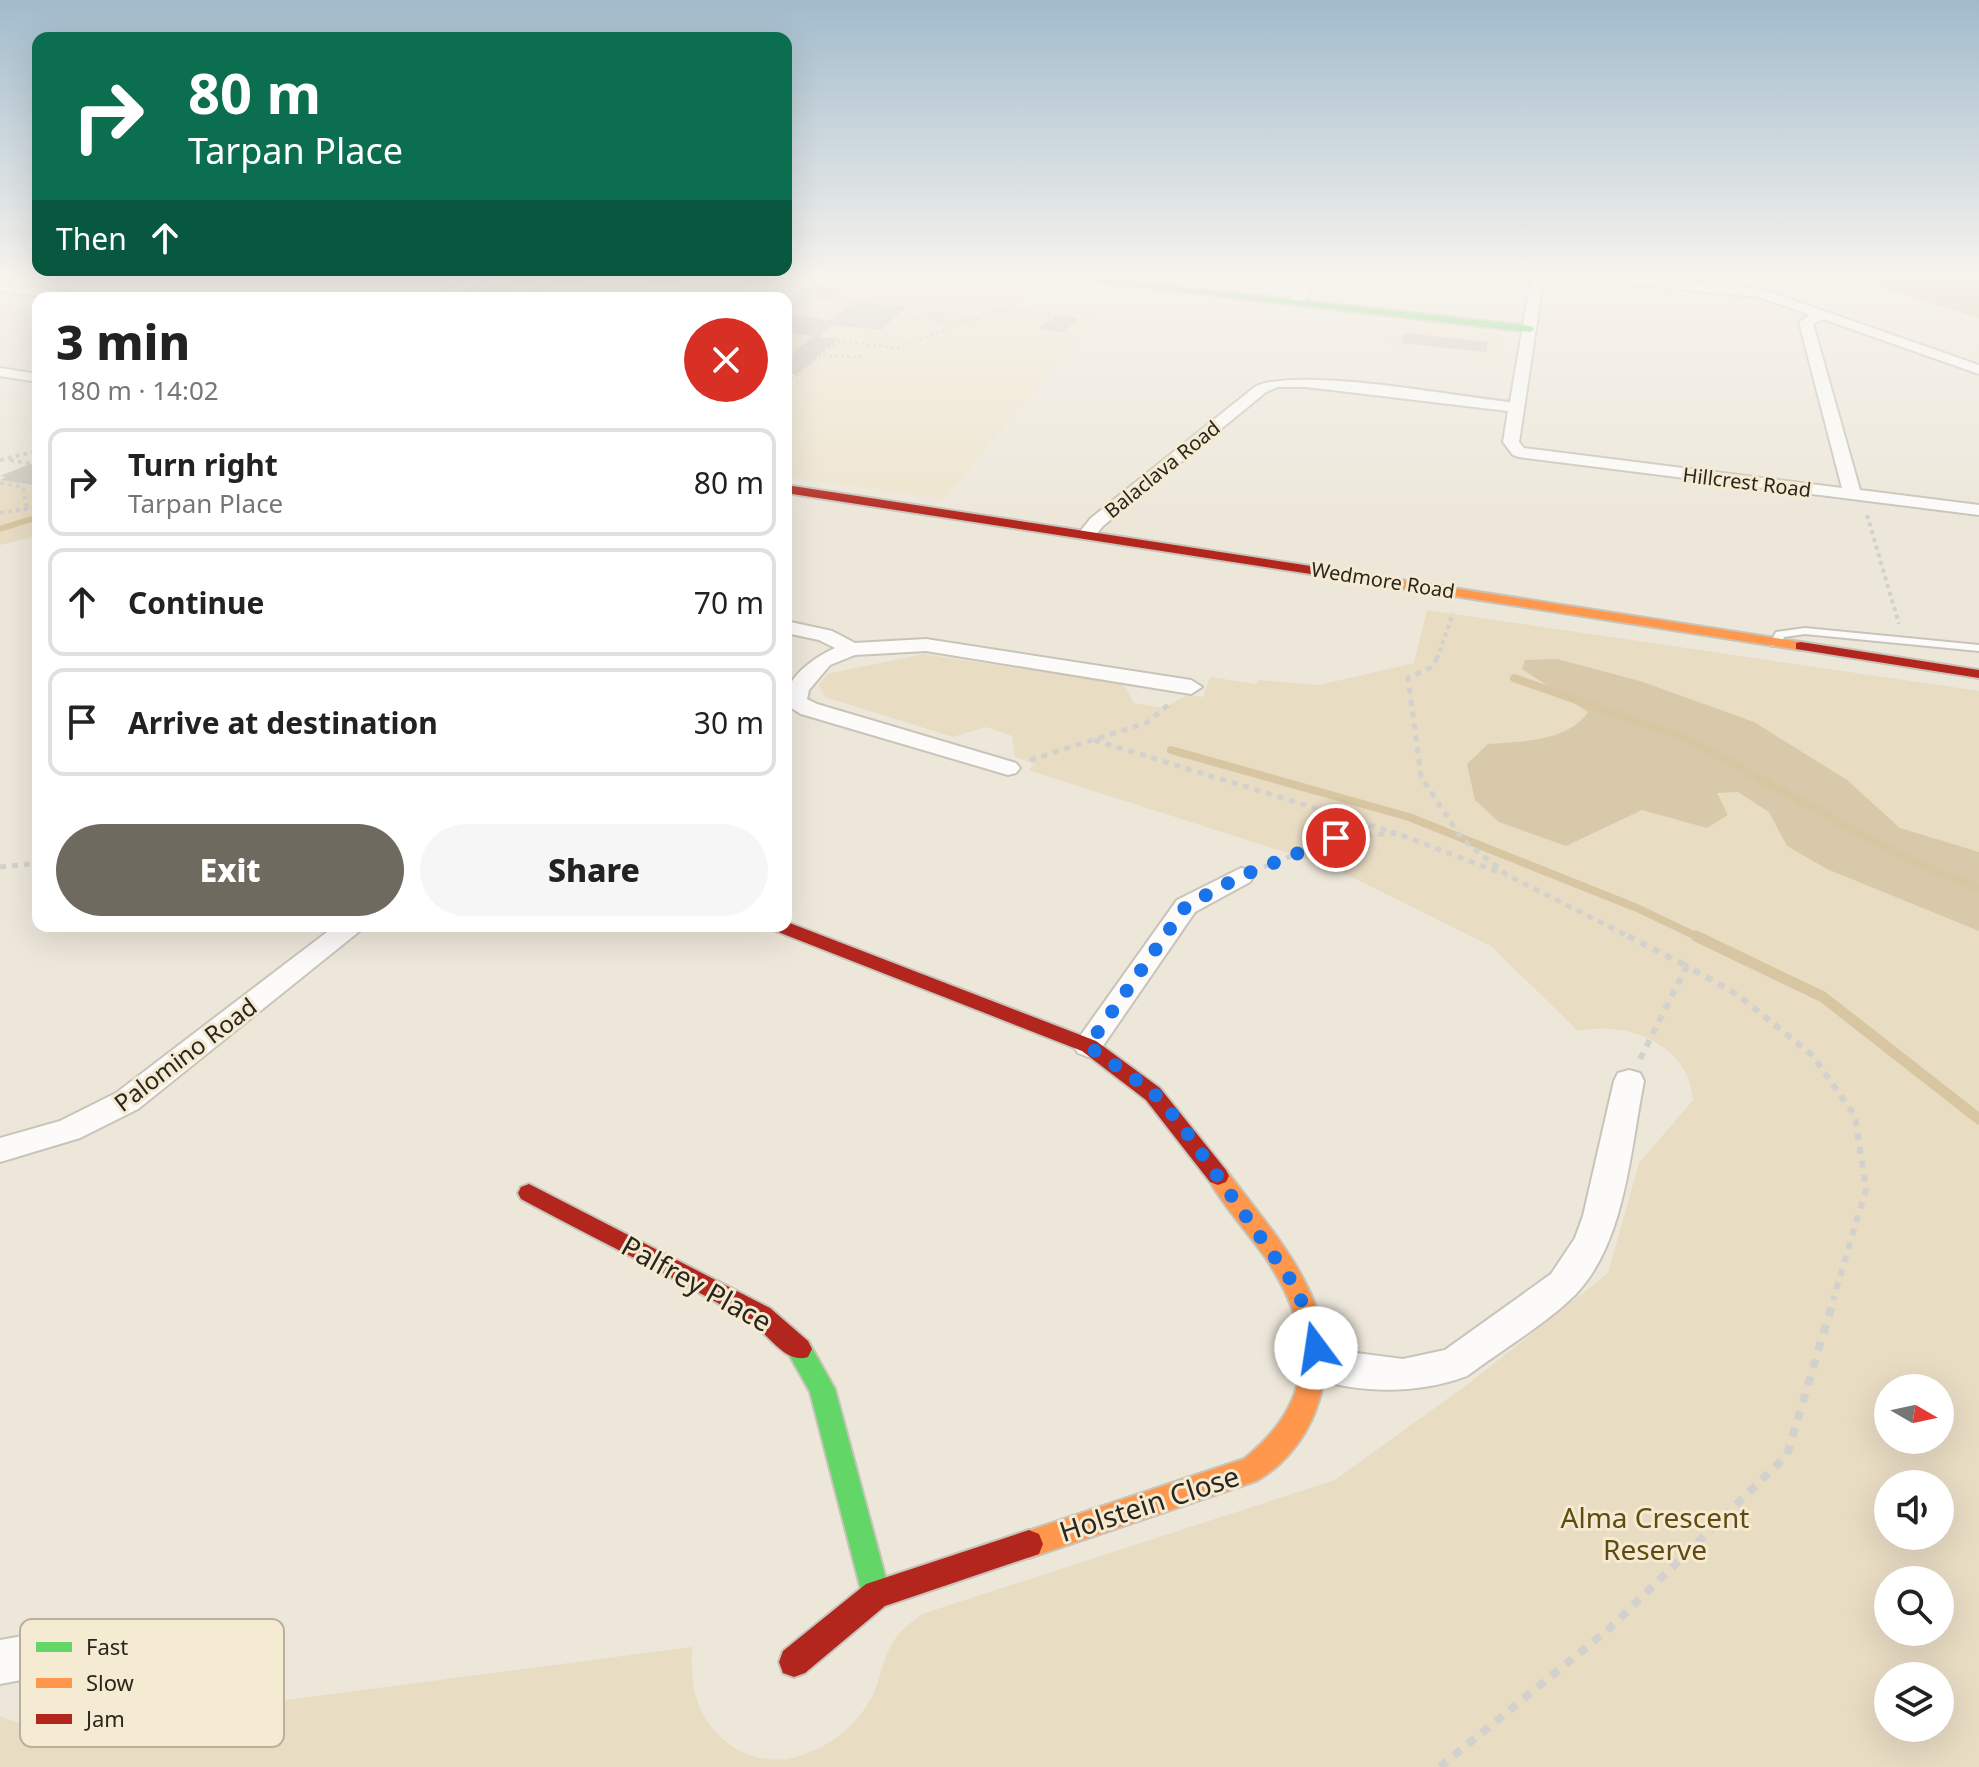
<!DOCTYPE html>
<html lang="en">
<head>
<meta charset="utf-8">
<style>
	body { margin:0; font-family:"Noto Sans",sans-serif; background:#f6f6f6; color:#222; height:100vh; display:flex; flex-direction:column; font-size:30px; white-space:nowrap }
	* { box-sizing:border-box; margin:0 }
	p { font-size:26px; color:#767676 }
	.icon { flex:none; width:44px; height:44px; fill:none; stroke:currentColor; stroke-width:2; stroke-linecap:round; stroke-linejoin:round }
	.map { position:relative; flex:1; overflow:hidden }
	.panel { position:absolute; left:32px; top:292px; width:760px; height:640px; display:flex; flex-direction:column; background:#fff; border-radius:16px; box-shadow:0 8px 32px #0002 }
	.panel>* { flex:none }
	.banner { position:absolute; left:32px; top:32px; width:760px; height:244px; border-radius:16px; box-shadow:0 8px 32px #0002; background:#0b6e4f; color:#fff; overflow:hidden }
	.needle { width:52px; rotate:99deg }
	.buttons { position:absolute; left:1874px; top:1374px; display:grid; gap:16px }
	.buttons a { display:grid; place-items:center; width:80px; height:80px; border-radius:50%; background:#fff; box-shadow:0 8px 32px #0002; font-size:40px }
	.pin { position:absolute; display:grid; place-items:center; width:68px; height:68px; color:#fff; margin:-34px; border:4px solid #fff; border-radius:50%; box-shadow:0 2px 8px #0007 }
	.me { position:absolute; width:88px; margin:-44px; rotate:346deg; stroke-linejoin:round; filter:drop-shadow(0 0 6px #0008) }
	.turn { display:flex; align-items:center; gap:28px; height:168px; padding:0 24px; font-size:36px }
	.turn .icon { width:104px; height:104px; stroke-width:2.5 }
	.turn b { display:block; font-size:56px; line-height:68px }
	.then { display:flex; align-items:center; height:76px; padding:0 24px; background:#0003; gap:16px; font-size:30px }
	.round { display:grid; place-items:center; flex:none; width:84px; height:84px; border-radius:42px; background:#f6f6f6 }
	.headline { display:flex; align-items:center; justify-content:space-between; height:136px; padding:0 24px }
	h1 { font-size:48px; font-weight:800; line-height:60px }
	.button { display:flex; gap:16px; margin-top:auto; padding:16px 24px }
	.button a { flex:1; height:92px; border-radius:48px; background:#6e6a5f; color:#fff; font-size:32px; font-weight:800; line-height:92px; text-align:center }
	.button a+a { background:#f6f6f6; color:#222 }
	ul { padding:0; list-style:none }
	li { display:flex; align-items:center; gap:24px; height:108px; margin:0 16px 12px; padding:0 8px; border:4px solid #e0e0e0; border-radius:16px }
	li div { flex:1 }
	li b { display:block; font-size:30px }
	li em { font-style:normal }
	.map>svg:first-child { display:block }
	.built { fill:#eee4cd }
	.green { fill:#e8dcc3; fill-rule:evenodd }
	.forest { fill:#d7c9a9 }
	.lines { fill:none; stroke-linecap:round; stroke-linejoin:round }
	.stream-far3 { stroke:#d7c6a1; stroke-width:5 }
	.stream-far2 { stroke:#d7c6a1; stroke-width:6 }
	.stream-far1 { stroke:#d7c6a1; stroke-width:8 }
	.stream { stroke:#d7c6a1; stroke-width:11 }
	.building { fill:#d0cbc1 }
	.lane-casing { stroke:#c8c4ba; stroke-width:4 }
	.street-casing { stroke:#c8c4ba; stroke-width:4 }
	.fast-casing { stroke:#c8c4ba; stroke-width:4 }
	.slow-casing { stroke:#c8c4ba; stroke-width:4 }
	.jam-casing { stroke:#c8c4ba; stroke-width:4 }
	.path-far4 { stroke:#d3d1cd; stroke-width:3; stroke-dasharray:3 3; stroke-linecap:butt }
	.path-far3 { stroke:#d3d1cd; stroke-width:4; stroke-dasharray:4 4; stroke-linecap:butt }
	.path-far2 { stroke:#d3d1cd; stroke-width:5; stroke-dasharray:6 6; stroke-linecap:butt }
	.path-far1 { stroke:#d3d1cd; stroke-width:6; stroke-dasharray:7 7; stroke-linecap:butt }
	.path { stroke:#d3d1cd; stroke-width:8; stroke-dasharray:9 9; stroke-linecap:butt }
	.lane { fill:#fcfbf9; fill-rule:evenodd }
	.street { fill:#fcfbf9; fill-rule:evenodd }
	.fast { fill:#63d668; fill-rule:evenodd }
	.slow { fill:#ff974d; fill-rule:evenodd }
	.jam { fill:#b3261e; fill-rule:evenodd }
	.route { stroke:#1a73e8; stroke-width:14; stroke-dasharray:0 25.2 }
	.labels { text-anchor:middle; dominant-baseline:central; stroke-width:6; stroke-linejoin:round; paint-order:stroke }
	.far-street-label { font-size:20px; fill:#2a261d; stroke:#f5ead2 }
	.street-label { font-size:24px; fill:#2a261d; stroke:#f5ead2 }
	.near-street-label { font-size:28px; fill:#2a261d; stroke:#f5ead2 }
	.near-park-label { font-size:28px; fill:#614b13; stroke:#f5ead2 }
	.key { fill:#f5ead2; stroke:#b8af9c; stroke-width:2 }
	.key-label { font-size:22px; fill:#2a261d }
</style>
</head>
<body>
<div class="map">
<svg width="1979" height="1767" viewBox="0 0 1979 1767">
	<rect width="100%" height="100%" fill="#ede7da"/>
	<!-- built -->
	<g class="built">
		<polygon points="1013,277 1040,280 1018,304 1101,313 943,499 786,476 786,298 736,298 767,278 988,300"/>
		<polygon points="1395,322 1502,334 1497,356 1386,343"/>
	</g>
	<!-- green -->
	<g class="green">
		<polygon points="506,274 770,274 736,298 459,298"/>
		<polygon points="923,310 984,316 973,327 912,321"/>
		<polygon points="0,480 38,487 38,536 0,545"/>
		<path d="M1427,610L1979,691V1767H0V1716L41,1732L692,1647C690,1687 696,1718 729,1744C743,1756 769,1762 787,1759C824,1752 860,1726 875,1690C882,1672 884,1654 895,1639C902,1629 913,1621 922,1614L1335,1480L1472,1381L1608,1273L1639,1163L1693,1100C1690,1045 1628,1020 1578,1031L1491,946L1331,867L1028,770L1034,764L1015,757L1012,736L986,727L953,737L825,697L819,685L827,674L923,654L1123,684L1134,703L1163,708L1188,695L1203,697L1210,677L1256,684L1259,680L1319,685L1414,663ZM1888,1388H1940V1440H1888ZM1888,1484H1940V1536H1888ZM1888,1580H1940V1632H1888ZM1888,1676H1940V1728H1888Z"/>
	</g>
	<!-- forest -->
	<g class="forest">
		<polygon points="515,274 562,274 542,282 518,283 499,298 465,298"/>
		<path d="M578,274H704C660,286 609,297 564,282Z"/>
		<polygon points="1838,274 1979,274 1979,318"/>
		<path d="M1557,659L1640,681L1754,722L1847,780L1900,828L1979,852V931L1827,869L1787,846L1769,812L1738,792L1717,793L1728,815L1707,828L1642,810L1566,846L1499,822L1475,800L1467,764L1488,744C1523,741 1567,742 1588,712L1522,669L1525,660Z"/>
	</g>
	<g class="lines">
		<!-- stream-far3 -->
		<polyline class="stream-far3" points="522,298 569,274"/>
		<!-- stream-far2 -->
		<polyline class="stream-far2" points="0,529 38,517"/>
		<!-- stream-far1 -->
		<g class="stream-far1">
			<polyline points="1514,678 1687,739 1907,859 1979,888"/>
			<polyline points="1171,750 1409,817 1637,908 1700,938"/>
		</g>
		<!-- stream -->
		<polyline class="stream" points="1696,936 1823,997 1979,1119"/>
	</g>
	<!-- building -->
	<g class="building">
		<polygon points="806,284 842,288 827,300 813,298 791,315 832,320 855,301 906,307 881,330 832,325 819,337 838,339 796,375 786,373 786,359 814,336 786,333 786,298 767,298 773,294 808,297 793,294"/>
		<polygon points="1056,315 1079,318 1063,332 1040,329"/>
		<polygon points="1404,333 1488,342 1486,352 1401,343"/>
		<polygon points="38,461 38,486 0,480 6,477 0,476"/>
	</g>
	<g class="lines">
		<defs>
			<polygon id="lane" points="1805,628 1979,645 1979,651 1805,634 1784,637 1780,646 1772,646 1770,644 1776,632"/>
			<g id="street">
				<polygon points="478,274 493,274 452,298 435,298"/>
				<polygon points="1307,274 1319,274 1302,305 1292,305 1290,302"/>
				<path d="M1537,274H1552L1543,281L1519,442L1524,448L1842,488L1799,322L1810,315L1759,297L1567,278L1561,274H1605L1761,289L1979,365V374L1823,319L1813,324L1860,490L1979,505V515L1519,457L1513,455L1503,442L1508,411L1306,387H1278L1266,392L1103,526L1093,538H1081L1078,534L1091,518L1256,386C1304,367 1452,396 1510,402L1531,279Z"/>
				<polygon points="0,283 81,294 88,298 52,298 0,291"/>
				<polygon points="0,368 38,374 38,382 0,376"/>
				<path d="M786,621L832,631L855,643L926,639L1191,680L1202,687L1191,694L926,651L855,655L830,665L809,690L807,699L817,704L1016,763L1020,768L1016,773L1008,775L801,714L788,706C779,681 815,657 835,648L819,640L786,633Z"/>
				<polygon points="1241,868 1250,870 1254,876 1250,882 1195,912 1098,1053 1088,1057 1078,1053 1073,1046 1078,1039 1177,900"/>
				<polygon points="335,926 366,926 138,1109 80,1138 0,1162 0,1138 60,1121 116,1093"/>
				<path d="M1629,1070L1640,1073L1644,1081C1630,1150 1626,1242 1575,1295C1547,1323 1499,1352 1467,1376C1417,1395 1354,1394 1304,1375L1299,1364L1304,1353L1317,1348L1403,1359L1445,1350L1551,1274L1575,1238L1583,1216L1614,1081L1618,1073Z"/>
				<polygon points="109,1621 124,1627 130,1642 124,1657 109,1663 0,1684 0,1640"/>
			</g>
			<g id="fast">
				<polygon points="1031,274 1058,274 1530,326 1535,329 1530,332"/>
				<polygon points="799,1338 808,1341 835,1389 890,1594 886,1604 876,1608 866,1604 862,1594 810,1392 786,1349 790,1341"/>
			</g>
			<g id="slow">
				<polygon points="1330,569 1801,642 1808,646 1801,650 1325,576 1325,570"/>
				<path d="M1218,1167L1226,1170C1279,1242 1353,1314 1315,1412C1304,1440 1283,1466 1256,1481L1029,1558L1019,1554L1015,1544L1019,1534L1244,1459C1318,1400 1315,1331 1265,1257C1246,1230 1222,1205 1207,1176L1210,1170Z"/>
			</g>
			<g id="jam">
				<polygon points="786,485 1330,569 1337,573 1330,577 786,493"/>
				<polygon points="1801,642 1979,670 1979,678 1796,649 1796,643"/>
				<polygon points="787,922 1096,1041 1160,1088 1226,1170 1229,1176 1226,1182 1218,1185 1210,1182 1146,1100 1082,1051 773,930 771,926 786,926"/>
				<path d="M529,1184L770,1308L808,1341L812,1349L808,1357C785,1365 767,1332 749,1321C675,1277 597,1240 521,1199L518,1193L521,1187Z"/>
				<polygon points="1029,1530 1039,1534 1043,1544 1039,1554 885,1606 805,1673 794,1677 783,1673 779,1662 783,1651 866,1584"/>
			</g>
		</defs>
		<!-- lane casing -->
		<use href="#lane" class="lane-casing"/>
		<!-- street casing -->
		<use href="#street" class="street-casing"/>
		<!-- fast casing -->
		<use href="#fast" class="fast-casing"/>
		<!-- slow casing -->
		<use href="#slow" class="slow-casing"/>
		<!-- jam casing -->
		<use href="#jam" class="jam-casing"/>
		<!-- path-far4 -->
		<g class="path-far4">
			<polyline points="1000,309 1055,315 1039,329"/>
			<polyline points="823,356 862,357"/>
			<polyline points="786,383 839,341 897,348 1016,303 1027,291"/>
		</g>
		<!-- path-far3 -->
		<g class="path-far3">
			<polyline points="0,460 38,451"/>
			<polyline points="10,460 33,464"/>
			<polyline points="0,483 23,487 27,508"/>
			<polyline points="0,513 38,507"/>
			<polyline points="1867,515 1899,624"/>
			<polyline points="1437,659 1453,613"/>
		</g>
		<!-- path-far2 -->
		<g class="path-far2">
			<polyline points="1437,657 1434,666 1408,678 1421,777 1462,839 1507,875 1632,938"/>
			<polyline points="1094,740 1396,833"/>
			<polyline points="1030,760 1146,723 1168,705"/>
			<polyline points="0,867 38,863"/>
			<polyline points="1264,867 1336,838 1396,833 1501,873"/>
		</g>
		<!-- path-far1 -->
		<g class="path-far1">
			<polyline points="1628,936 1687,966"/>
			<polyline points="1640,1059 1687,966 1738,995 1812,1055 1855,1116 1866,1189 1833,1300"/>
		</g>
		<!-- path -->
		<polyline class="path" points="1440,1767 1610,1628 1787,1455 1834,1298"/>
		<!-- lane -->
		<use href="#lane" class="lane"/>
		<!-- street -->
		<use href="#street" class="street"/>
		<!-- fast -->
		<use href="#fast" class="fast"/>
		<!-- slow -->
		<use href="#slow" class="slow"/>
		<!-- jam -->
		<use href="#jam" class="jam"/>
	</g>
	<!-- sky -->
	<linearGradient id="sky" x2="0" y2="1"><stop stop-color="#a1bbcc"/><stop offset="0.53" stop-color="#f7f4ee"/><stop offset="1" stop-color="#f7f4ee" stop-opacity="0"/></linearGradient>
	<rect width="1979" height="521" fill="url(#sky)"/>
	<g class="lines">
		<!-- route -->
		<polyline class="route" points="1316,1348 1314,1331 1295,1286 1180,1123 1152,1091 1088,1046 1186,906 1241,876 1336,838"/>
	</g>
	<g class="labels">
		<!-- far-street labels -->
		<g class="far-street-label">
			<text transform="translate(1162 469) rotate(-39)">Balaclava Road</text>
			<text transform="translate(1747 482) rotate(7)">Hillcrest Road</text>
			<text transform="translate(1383 580) rotate(9)">Wedmore Road</text>
		</g>
		<!-- street labels -->
		<g class="street-label">
			<text transform="translate(185 1054) rotate(-37)">Palomino Road</text>
		</g>
		<!-- near-street labels -->
		<g class="near-street-label">
			<text transform="translate(697 1283) rotate(29)">Palfrey Place</text>
			<text transform="translate(1149 1503) rotate(-18)">Holstein Close</text>
		</g>
		<!-- near-park labels -->
		<g class="near-park-label">
			<text x="1655" y="1517">Alma Crescent<tspan x="1655" dy="32">Reserve</tspan></text>
		</g>
	</g>
	<!-- legend -->
	<rect x="20" y="1619" width="264" height="128" rx="12" class="key"/>
	<rect x="36" y="1642" width="36" height="10" fill="#63d668"/>
	<rect x="36" y="1678" width="36" height="10" fill="#ff974d"/>
	<rect x="36" y="1714" width="36" height="10" fill="#b3261e"/>
	<g class="key-label">
		<text x="86" y="1655">Fast</text>
		<text x="86" y="1691">Slow</text>
		<text x="86" y="1727">Jam</text>
	</g>
</svg>
<div class="buttons">
<a><svg class="needle" viewBox="-14 -14 28 28"><path d="M0-13l5 13h-10z" fill="#e53935"/><path d="M0 13l5-13h-10z" fill="#767676"/></svg></a>
<a><svg class="icon" aria-label="sound" viewBox="0 0 24 24"><path d="M4 9h4l5-4v14l-5-4H4zM17 9q2 3 0 6"/></svg></a>
<a><svg class="icon" aria-label="search" viewBox="0 0 24 24"><circle cx="10" cy="10" r="6"/><path d="M15 15l6 6"/></svg></a>
<a><svg class="icon" aria-label="layers" viewBox="0 0 24 24"><path d="M12 4l9 5-9 5-9-5zM3 14l9 5 9-5"/></svg></a>
</div>
<div class="pin" style="left:1336px;top:838px;background:#d93025"><svg class="icon" aria-label="arrive" viewBox="0 0 24 24"><path d="M6 21V4h12l-3 4 3 4H6"/></svg></div>
<svg class="me" style="left:1316px;top:1348px" viewBox="-20 -20 40 40"><circle r="19" fill="#fff"/><path d="M0-13L10 11 0 6-10 11z" fill="#1a73e8"/></svg>
<div class="banner">
<div class="turn"><svg class="icon" aria-label="right" viewBox="0 0 24 24"><path d="M7 20v-9h11M14 6l5 5-5 5"/></svg><div><b>80 m</b>Tarpan Place</div></div>
<div class="then">Then<svg class="icon" aria-label="ahead" viewBox="0 0 24 24"><path d="M12 20V5M6 11l6-6 6 6"/></svg></div>
</div>
<section class="panel">
<div class="headline"><div><h1>3 min</h1><p>180 m · 14:02</p></div><a class="round" style="background:#d93025;color:#fff"><svg class="icon" aria-label="close" viewBox="0 0 24 24"><path d="M6 6l12 12M18 6L6 18"/></svg></a></div>
<ul>
<li><svg class="icon" aria-label="right" viewBox="0 0 24 24"><path d="M7 20v-9h11M14 6l5 5-5 5"/></svg><div><b>Turn right</b><p>Tarpan Place</p></div><em>80 m</em></li>
<li><svg class="icon" aria-label="ahead" viewBox="0 0 24 24"><path d="M12 20V5M6 11l6-6 6 6"/></svg><div><b>Continue</b></div><em>70 m</em></li>
<li><svg class="icon" aria-label="arrive" viewBox="0 0 24 24"><path d="M6 21V4h12l-3 4 3 4H6"/></svg><div><b>Arrive at destination</b></div><em>30 m</em></li>
</ul>
<div class="button"><a>Exit</a><a>Share</a></div>
</section>
</div>
</body>
</html>
